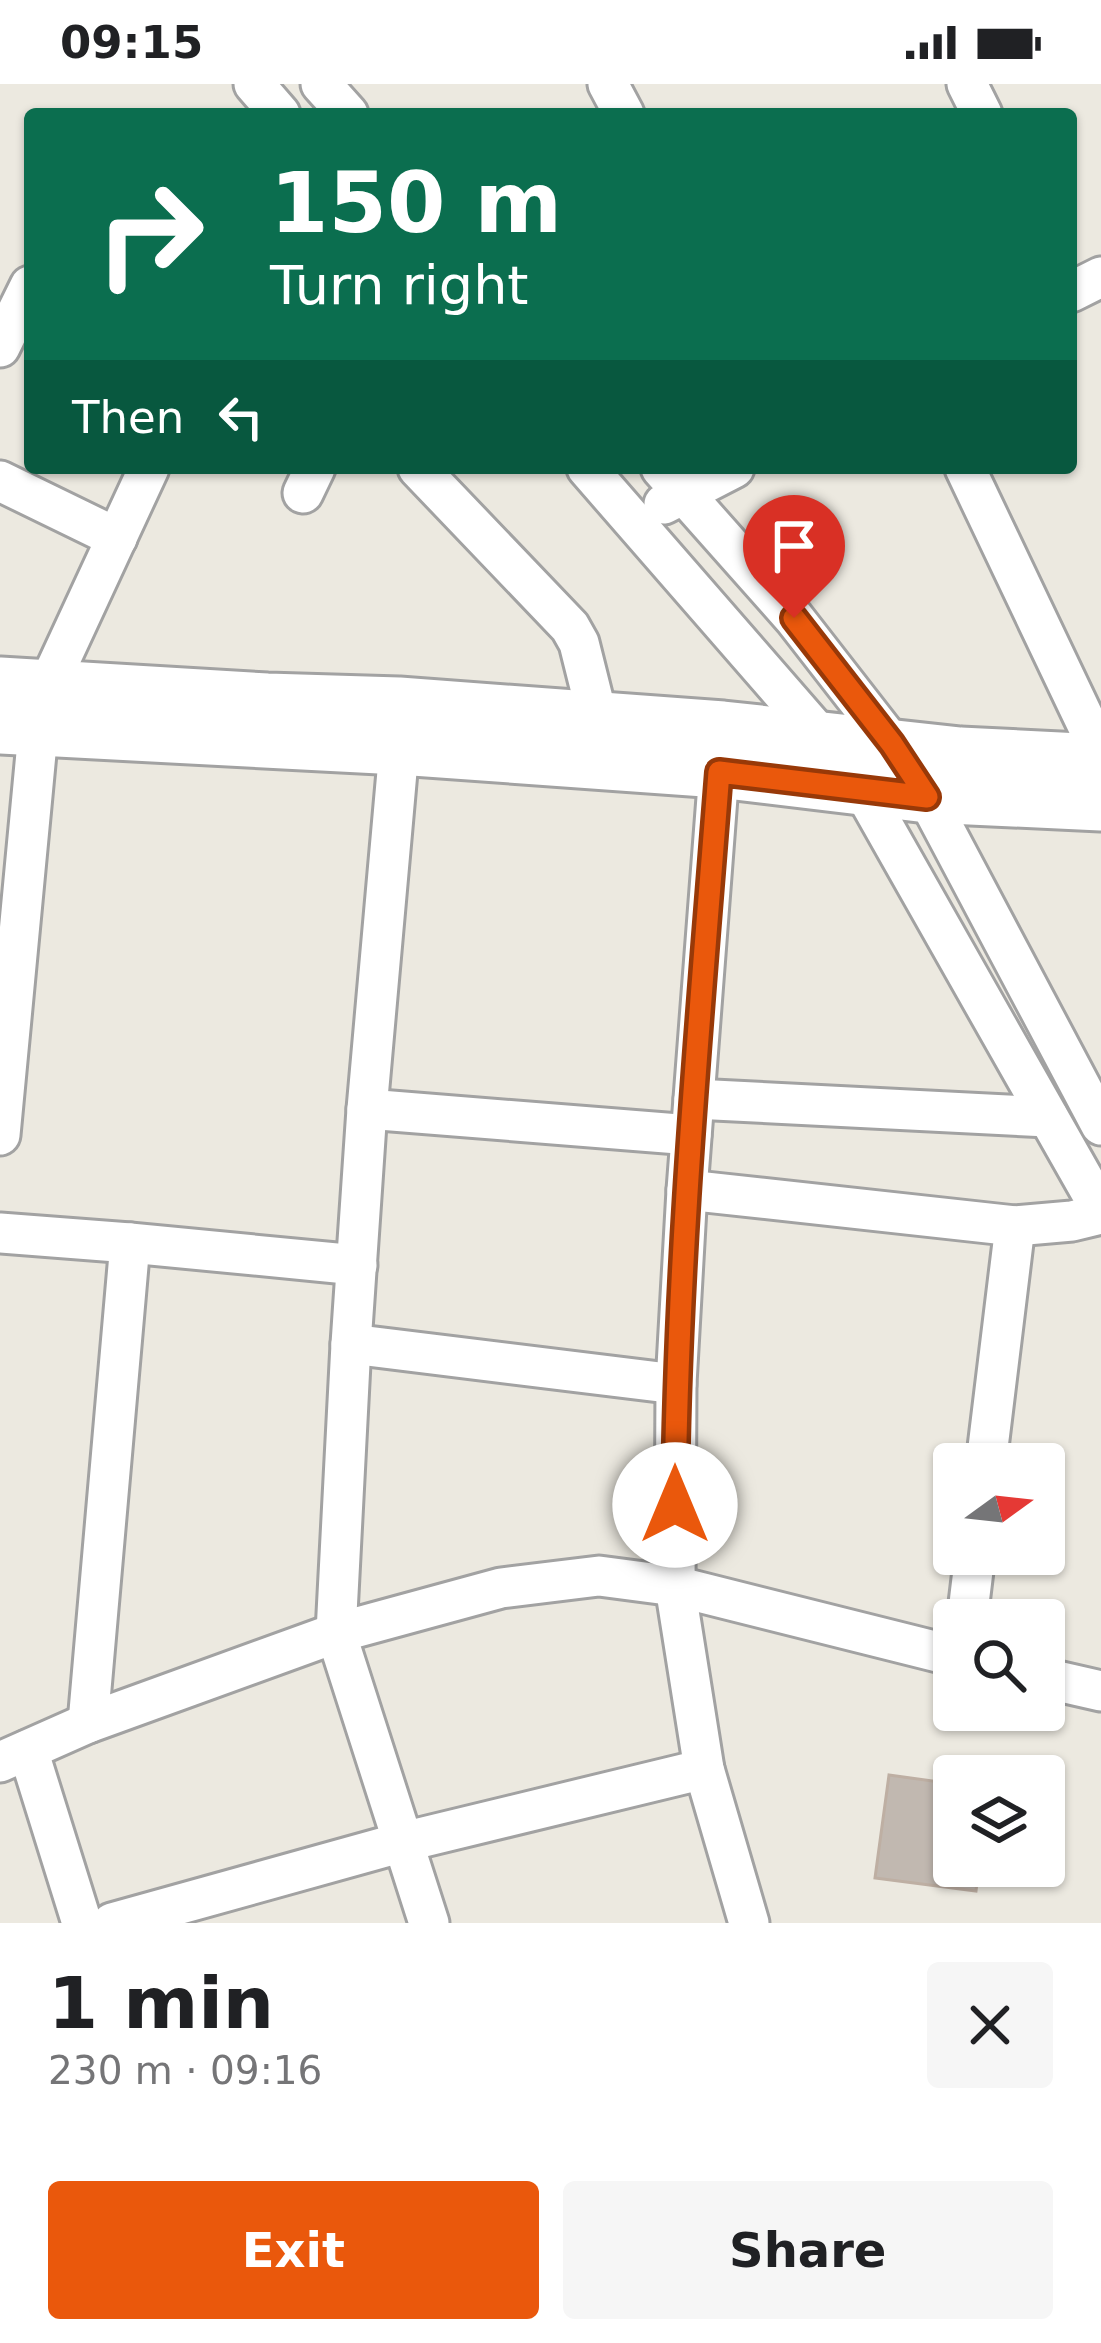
<!DOCTYPE html>
<html lang="en">
<head>
<meta charset="utf-8">
<style>
	body { margin:0; font-family:"DejaVu Sans",sans-serif; background:#f6f6f6; color:#202124; height:100vh; display:flex; flex-direction:column; font-size:45px; white-space:nowrap }
	* { box-sizing:border-box; margin:0 }
	p { font-size:39px; color:#757577 }
	.icon { flex:none; width:66px; height:66px; fill:none; stroke:currentColor; stroke-width:2; stroke-linecap:round; stroke-linejoin:round }
	.map { position:relative; height:1839px; overflow:hidden }
	.details { display:flex; flex-direction:column; background:#fff; flex:1 }
	.details>* { flex:none }
	.hud { position:absolute; left:24px; top:24px; width:1053px; height:366px; border-radius:12px; box-shadow:0 3px 9px #0004; background:#0b6e4f; color:#fff; overflow:hidden }
	.needle { width:78px; rotate:75deg }
	.controls { position:absolute; left:933px; top:1359px; display:grid; gap:24px }
	.controls a { display:grid; place-items:center; width:132px; height:132px; border-radius:12px; background:#fff; box-shadow:0 3px 9px #0004; font-size:60px }
	.pin { position:absolute; display:grid; place-items:center; width:102px; height:102px; color:#fff; margin:-123px -51px; border-radius:50% 50% 50% 0; rotate:-45deg; box-shadow:0 0 12px #0007 }
	.pin .icon { rotate:45deg }
	.me { position:absolute; width:132px; margin:-66px; rotate:0deg; stroke-linejoin:round; filter:drop-shadow(0 0 9px #0008) }
	.turn { display:flex; align-items:center; gap:42px; height:252px; padding:0 48px; font-size:54px }
	.turn .icon { width:156px; height:156px; stroke-width:2.5 }
	.turn b { display:block; font-size:84px; line-height:102px }
	.then { display:flex; align-items:center; height:114px; padding:0 48px; background:#0003; gap:24px; font-size:45px }
	.round { display:grid; place-items:center; flex:none; width:126px; height:126px; border-radius:12px; background:#f6f6f6 }
	.summary { display:flex; align-items:center; justify-content:space-between; height:204px; padding:0 48px }
	h1 { font-size:72px; font-weight:800; line-height:90px }
	.action { display:flex; gap:24px; margin-top:auto; padding:24px 48px }
	.action a { flex:1; height:138px; border-radius:12px; background:#ea580c; color:#fff; font-size:48px; font-weight:800; line-height:138px; text-align:center }
	.action a+a { background:#f6f6f6; color:#202124 }
	.status { display:flex; justify-content:space-between; align-items:center; height:84px; padding:0 60px; background:#fff; direction:ltr }
	.status svg { height:33px; fill:currentColor }
	.map>svg:first-child { display:block }
	.building { fill:#c1b8b0; stroke:#beafa3; stroke-width:3 }
	.lines { fill:none; stroke-linecap:round; stroke-linejoin:round }
	.minor-casing { stroke:#a2a2a2; stroke-width:45 }
	.tertiary-casing { stroke:#a2a2a2; stroke-width:57 }
	.minor { stroke:#fff; stroke-width:39 }
	.tertiary { stroke:#fff; stroke-width:51 }
	.route-casing { stroke:#983908; stroke-width:30 }
	.route { stroke:#ea580c; stroke-width:21 }
</style>
</head>
<body>
<div class="status"><b>09:15</b><svg viewBox="0 0 49 12"><path d="M0 12V9h3v3zM5 12V6h3v6zM10 12V3h3v9zM15 12V0h3v12zM26 1h20v11H26zM47 4h2v5h-2z"/></svg></div>
<div class="map">
<svg width="1101" height="1839" viewBox="0 0 1101 1839">
	<rect width="100%" height="100%" fill="#ece9e0"/>
	<!-- building -->
	<polygon class="building" points="889,1691 954,1700 954,1782 979,1782 976,1807 875,1794"/>
	<g class="lines">
		<defs>
			<g id="minor">
				<polyline points="254,0 280,30"/>
				<polyline points="321,0 348,30"/>
				<polyline points="608,0 624,30"/>
				<polyline points="967,0 982,30"/>
				<polyline points="1071,208 1101,193"/>
				<polyline points="0,263 30,202"/>
				<polyline points="418,384 570,543 579,559 598,635"/>
				<polyline points="587,384 823,655 863,706 1101,1126"/>
				<polyline points="661,384 794,534 892,660 927,713 1101,1041"/>
				<polyline points="965,384 1101,670"/>
				<polyline points="0,397 117,454"/>
				<polyline points="303,409 315,384"/>
				<polyline points="664,420 734,384"/>
				<polyline points="399,637 399,665 367,1025 351,1260 336,1549 429,1839"/>
				<polyline points="721,661 687,1106 676,1300 675,1502 704,1685 749,1839"/>
				<polyline points="694,1015 1048,1033"/>
				<polyline points="367,1025 691,1051"/>
				<polyline points="0,1051 38,648 48,602 149,384"/>
				<polyline points="687,1106 1015,1142 1072,1137 1101,1130"/>
				<polyline points="0,1149 130,1159 357,1181"/>
				<polyline points="351,1260 676,1300"/>
				<polyline points="986,1380 1015,1142"/>
				<polyline points="967,1536 975,1470"/>
				<polyline points="1044,1594 1101,1607"/>
				<polyline points="88,1639 130,1159"/>
				<polyline points="28,1666 82,1839"/>
				<polyline points="0,1678 88,1639 336,1549 501,1504 599,1492 675,1502 954,1572"/>
				<polyline points="112,1839 403,1758 704,1685"/>
			</g>
			<g id="tertiary">
				<polyline points="0,599 267,615 399,619 723,643 960,669 1101,676"/>
				<polyline points="0,644 399,665 719,688 927,713 1101,721"/>
			</g>
		</defs>
		<!-- minor casing -->
		<use href="#minor" class="minor-casing"/>
		<!-- tertiary casing -->
		<use href="#tertiary" class="tertiary-casing"/>
		<!-- minor -->
		<use href="#minor" class="minor"/>
		<!-- tertiary -->
		<use href="#tertiary" class="tertiary"/>
	</g>
	<g class="lines">
		<defs>
			<path id="route" d="M675,1421C677,1176 700,932 719,688L927,713L892,660L794,534"/>
		</defs>
		<!-- route casing -->
		<use href="#route" class="route-casing"/>
		<!-- route -->
		<use href="#route" class="route"/>
	</g>
</svg>
<div class="controls">
<a><svg class="needle" viewBox="-14 -14 28 28"><path d="M0-13l5 13h-10z" fill="#e53935"/><path d="M0 13l5-13h-10z" fill="#757577"/></svg></a>
<a><svg class="icon" aria-label="search" viewBox="0 0 24 24"><circle cx="10" cy="10" r="6"/><path d="M15 15l6 6"/></svg></a>
<a><svg class="icon" aria-label="layers" viewBox="0 0 24 24"><path d="M12 4l9 5-9 5-9-5zM3 14l9 5 9-5"/></svg></a>
</div>
<div class="pin" style="left:794px;top:534px;background:#d93025"><svg class="icon" aria-label="arrive" viewBox="0 0 24 24"><path d="M6 21V4h12l-3 4 3 4H6"/></svg></div>
<svg class="me" style="left:675px;top:1421px" viewBox="-20 -20 40 40"><circle r="19" fill="#fff"/><path d="M0-13L10 11 0 6-10 11z" fill="#ea580c"/></svg>
<div class="hud">
<div class="turn"><svg class="icon" aria-label="right" viewBox="0 0 24 24"><path d="M7 20v-9h11M14 6l5 5-5 5"/></svg><div><b>150 m</b>Turn right</div></div>
<div class="then">Then<svg class="icon" aria-label="left" viewBox="0 0 24 24"><path d="M17 20v-9H6M10 6l-5 5 5 5"/></svg></div>
</div>
</div>
<section class="details">
<div class="summary"><div><h1>1 min</h1><p>230 m · 09:16</p></div><a class="round"><svg class="icon" aria-label="close" viewBox="0 0 24 24"><path d="M6 6l12 12M18 6L6 18"/></svg></a></div>
<div class="action"><a>Exit</a><a>Share</a></div>
</section>
</body>
</html>
